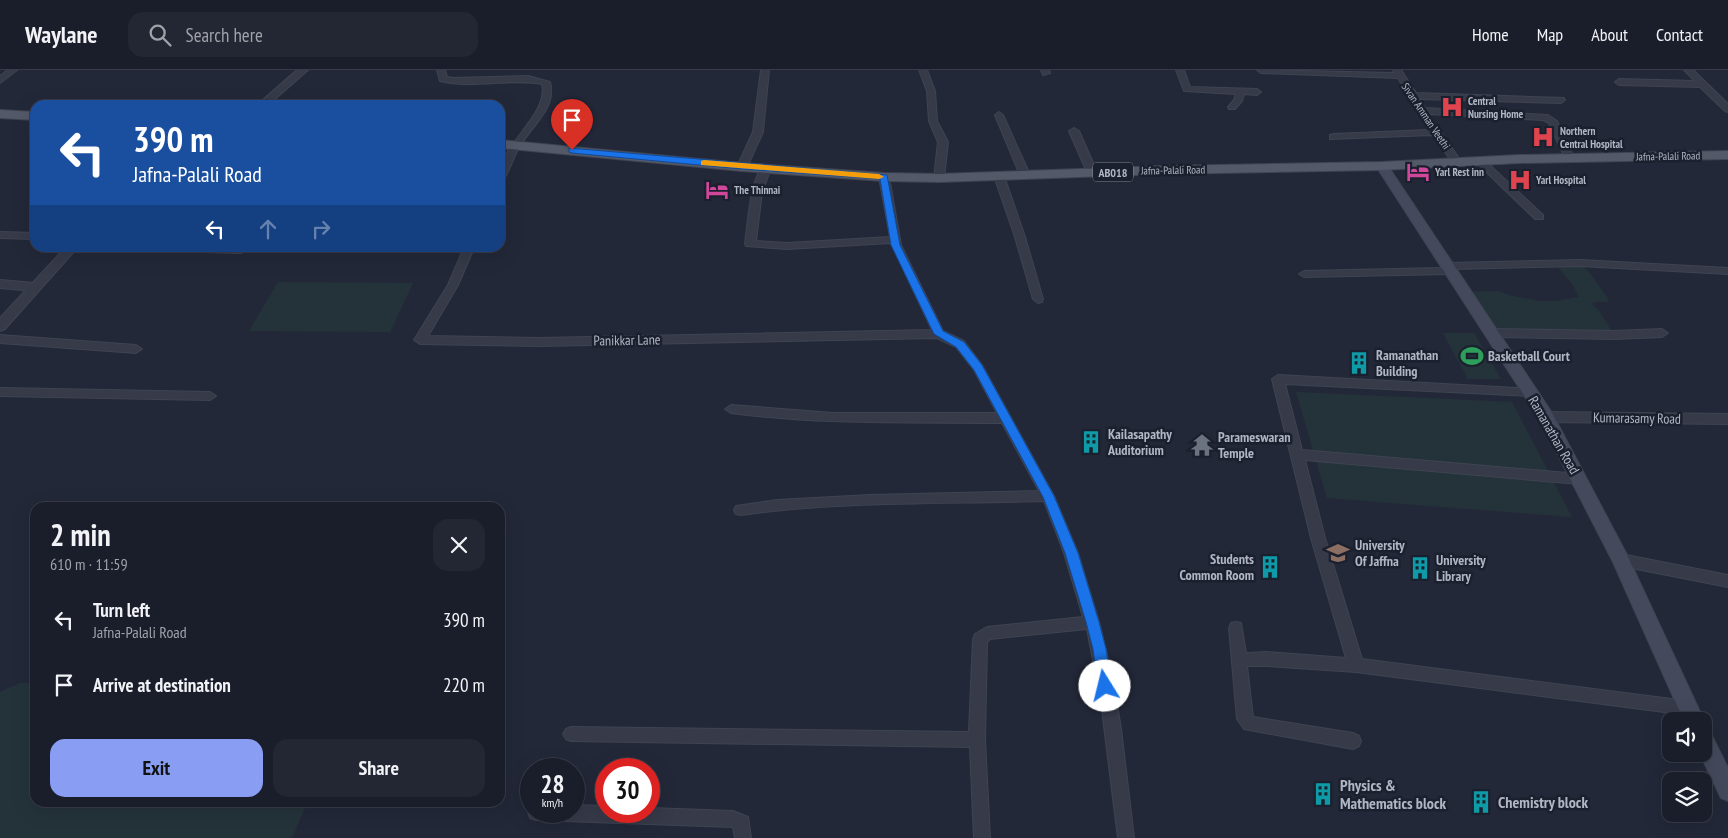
<!DOCTYPE html>
<html lang="en">
<head>
<meta charset="utf-8">
<style>
	body { margin:0; font-family:"PT Sans Narrow",sans-serif; background:#232733; color:#f1f3f6; height:100vh; display:flex; flex-direction:column; font-size:19px; white-space:nowrap }
	* { box-sizing:border-box; margin:0 }
	p { font-size:16px; color:#9fa2a9 }
	.icon { flex:none; width:28px; height:28px; fill:none; stroke:currentColor; stroke-width:2; stroke-linecap:round; stroke-linejoin:round }
	.map { position:relative; flex:1; overflow:hidden }
	.panel { position:absolute; left:30px; top:432px; width:475px; height:305px; display:flex; flex-direction:column; background:#1a1e2b; border-radius:15px; box-shadow:0 5px 20px #0002,0 0 0 1px #383c47 }
	.panel>* { flex:none }
	.guide { position:absolute; left:30px; top:30px; width:475px; height:152px; border-radius:15px; box-shadow:0 5px 20px #0002,0 0 0 1px #383c47; background:#1a4fa0; color:#fff; overflow:hidden }
	.controls { position:absolute; left:1662px; top:642px; display:grid; gap:10px }
	.controls a { display:grid; place-items:center; width:50px; height:50px; border-radius:10px; background:#1a1e2b; box-shadow:0 5px 20px #0002,0 0 0 1px #383c47; font-size:25px }
	.speed { position:absolute; left:520px; top:688px; display:flex; gap:10px; font-size:25px; font-weight:700; text-align:center }
	.speed>* { display:grid; place-content:center; width:65px; height:65px; border-radius:50%; background:#1a1e2b; box-shadow:0 5px 20px #0002,0 0 0 1px #383c47; line-height:1 }
	.speed small { font-size:12px; font-weight:400 }
	.speed .limit { border:8px solid #d22; background:#fff; color:#111 }
	.pin { position:absolute; display:grid; place-items:center; width:42px; height:42px; color:#fff; margin:-51px -21px; border-radius:50% 50% 50% 0; rotate:-45deg; box-shadow:0 0 5px #0007 }
	.pin .icon { rotate:45deg }
	.me { position:absolute; width:55px; margin:-28px; rotate:351deg; stroke-linejoin:round; filter:drop-shadow(0 0 4px #0008) }
	.turn { display:flex; align-items:center; gap:18px; height:105px; padding:0 20px; font-size:22px }
	.turn .icon { width:65px; height:65px; stroke-width:2.5 }
	.turn b { display:block; font-size:35px; line-height:42px }
	.lanes { display:flex; align-items:center; height:48px; padding:0 20px; background:#0003; justify-content:center; gap:25px; direction:ltr }
	.lanes .off { opacity:.35 }
	.round { display:grid; place-items:center; flex:none; width:52px; height:52px; border-radius:15px; background:#232733 }
	.headline { display:flex; align-items:center; justify-content:space-between; height:85px; padding:0 20px }
	h1 { font-size:30px; font-weight:600; line-height:38px }
	.action { display:flex; gap:10px; margin-top:auto; padding:10px 20px }
	.action a { flex:1; height:58px; border-radius:15px; background:#899ef2; color:#111; font-size:20px; font-weight:600; line-height:58px; text-align:center }
	.action a+a { background:#232733; color:#f1f3f6 }
	ul { padding:0; list-style:none }
	li { display:flex; align-items:center; gap:15px; height:65px; padding:0 20px }
	li div { flex:1 }
	li b { display:block; font-size:19px }
	li em { font-style:normal }
	header { display:flex; align-items:center; gap:30px; box-sizing:border-box; height:70px; padding:0 25px; background:#1a1e2b; border-bottom:1px solid #383c47 }
	header strong { font-size:24px }
	nav { display:flex; gap:28px; margin-inline-start:auto; font-size:18px }
	.search { width:350px; height:45px; background:#232733; display:flex; align-items:center; gap:12px; box-sizing:border-box; padding:0 18px; border-radius:15px; color:#9fa2a9; font-size:19px }
	.map>svg:first-child { display:block }
	.green { fill:#24333a }
	.lines { fill:none; stroke-linecap:round; stroke-linejoin:round }
	.minor-casing { stroke:#3f4452; stroke-width:2 }
	.tertiary-casing { stroke:#3f4452; stroke-width:2 }
	.secondary-casing { stroke:#3f4452; stroke-width:2 }
	.primary-casing { stroke:#3f4452; stroke-width:2 }
	.minor { fill:#363a49; fill-rule:evenodd }
	.tertiary { fill:#363a49; fill-rule:evenodd }
	.secondary { fill:#44495c; fill-rule:evenodd }
	.primary { fill:#545969; fill-rule:evenodd }
	.route { fill:#1a73e8; stroke:#114b97 }
	.slow { fill:#f59e0b }
	.labels { text-anchor:middle; dominant-baseline:central; stroke-width:5; stroke-linejoin:round; paint-order:stroke }
	.far-poi-label { font-size:11px; font-weight:bold; fill:#b1b5c5; stroke:#1b202e; text-anchor:start }
	.far-street-label { font-size:11px; fill:#b1b5c5; stroke:#1b202e }
	.shield { fill:#1b202e; stroke:#848898; stroke-width:1 }
	.shield-label { font-size:12px; font-weight:bold; fill:#b1b5c5 }
	.street-label { font-size:14px; fill:#b1b5c5; stroke:#1b202e }
	.poi-label { font-size:14px; font-weight:bold; fill:#b1b5c5; stroke:#1b202e; text-anchor:start }
	.near-poi-label { font-size:16px; font-weight:bold; fill:#b1b5c5; stroke:#1b202e; text-anchor:start }
</style>
</head>
<body>
<header>
<strong>Waylane</strong>
<div class="search"><svg class="icon" aria-label="search" viewBox="0 0 24 24"><circle cx="10" cy="10" r="6"/><path d="M15 15l6 6"/></svg>Search here</div>
<nav><a>Home</a><a>Map</a><a>About</a><a>Contact</a></nav>
</header>
<div class="map">
<svg width="1728" height="768" viewBox="0 0 1728 768">
	<rect width="100%" height="100%" fill="#232839"/>
	<!-- green -->
	<g class="green">
		<polygon points="1580,193 1590,203 1609,230 1607,232 1594,232 1592,234 1600,242 1614,265 1490,263 1463,222 1499,221 1508,225 1539,231 1556,231 1579,227 1573,215 1555,194"/>
		<polygon points="278,212 413,213 390,262 249,261"/>
		<polygon points="1443,263 1474,263 1501,309 1468,309"/>
		<polygon points="1296,322 1512,332 1572,447 1327,428"/>
		<polygon points="20,613 35,613 35,732 307,733 293,766 291,768 0,768 0,622"/>
	</g>
	<g class="lines">
		<defs>
			<g id="minor">
				<polygon points="8,0 17,0 0,13 0,6"/>
				<path d="M437,0H445L447,7L453,8L528,6L550,12C557,38 532,55 520,76C513,87 510,100 503,111L500,112C500,107 499,101 501,96C509,69 549,41 542,14C509,8 473,19 440,11Z"/>
				<polygon points="761,0 769,0 763,62 747,97 742,100 737,97 753,62"/>
				<polygon points="919,0 927,0 935,21 937,51 948,72 944,108 939,111 934,108 938,72 929,51 927,21"/>
				<polygon points="1041,0 1049,0 1050,3 1043,5"/>
				<polygon points="1176,0 1184,0 1190,17 1257,19 1261,22 1257,25 1244,24 1242,31 1235,39 1229,39 1228,37 1234,30 1236,24 1184,21"/>
				<polygon points="1257,0 1395,3 1393,0 1401,0 1416,23 1564,28 1565,30 1561,33 1419,29 1425,38 1548,45 1557,51 1574,88 1569,91 1566,90 1549,53 1543,50 1428,44 1461,91 1456,94 1453,93 1432,65 1330,69 1330,65 1333,64 1429,60 1398,8 1261,3"/>
				<polygon points="1684,0 1693,0 1728,34 1728,42 1725,41 1700,17 1619,15 1615,12 1619,9 1695,11"/>
				<polygon points="999,42 1003,45 1030,105 1028,107 1022,107 1020,105 995,45"/>
				<polygon points="1074,58 1079,61 1097,102 1095,104 1092,105 1087,102 1069,61"/>
				<polygon points="1479,87 1482,88 1543,145 1543,149 1535,149 1476,92 1474,90"/>
				<path d="M766,95L771,98L762,122L756,171L787,173L890,167L879,107L884,104L889,107L901,175L943,261L964,271L982,295L1054,426L1078,483L1099,552L1112,605L1121,659L1134,768H1118L1101,632L1087,559L990,569L987,572L985,670L990,768H974L970,677L571,671L566,669L563,664L566,659L571,657L969,662L973,569L975,564L987,557L1083,547L1064,483L1044,431C943,434 841,431 741,445L736,444L734,440L736,436L777,430L870,425L1039,421L1002,353C911,352 821,355 731,343L725,339L731,335L833,343H997L974,300L956,277L937,268L540,276L420,274L414,270L448,215L464,178H474L458,215L428,266L540,268L932,260L891,173L787,179L746,176L745,174C747,159 751,100 766,95Z"/>
				<polygon points="999,103 1004,106 1025,167 1043,229 1042,232 1038,233 1033,229 1015,167 994,106"/>
				<polygon points="0,162 35,163 35,169 0,168"/>
				<polygon points="167,178 244,178 246,180 241,183 172,181"/>
				<polygon points="1580,190 1728,198 1728,204 1580,196 1454,199 1454,203 1450,204 1304,207 1299,204 1304,201 1442,198 1442,194 1446,193"/>
				<polygon points="0,210 35,213 40,217 35,221 0,218"/>
				<polygon points="1490,259 1614,261 1662,259 1668,263 1662,267 1614,269 1490,267 1484,263"/>
				<polygon points="0,265 136,275 142,279 136,283 0,273"/>
				<polygon points="1278,305 1535,319 1537,322 1535,325 1531,326 1285,314 1302,380 1579,404 1584,405 1585,409 1584,413 1579,414 1305,390 1325,468 1362,589 1687,631 1692,633 1695,638 1692,643 1687,645 1356,602 1267,596 1247,596 1253,647 1353,663 1359,666 1361,671 1359,676 1353,679 1244,659 1237,649 1229,558 1231,553 1236,552 1241,553 1246,583 1267,582 1346,588 1311,468 1272,309"/>
				<polygon points="0,318 210,322 216,326 210,330 0,326"/>
				<polygon points="1546,342 1728,344 1728,354 1546,352 1542,350 1540,347 1542,344"/>
				<polygon points="1621,484 1728,505 1728,517 1621,496 1616,494 1614,490 1616,486"/>
				<polygon points="574,735 606,736 606,741 649,741 649,738 733,741 748,747 751,768 735,768 733,757 536,750 530,748 528,742 531,736 531,741 574,741"/>
			</g>
			<g id="tertiary">
				<polygon points="297,0 308,0 268,35 257,35"/>
				<polygon points="65,178 77,178 5,259 0,261 0,248"/>
			</g>
			<g id="secondary">
				<polygon points="1382,92 1388,96 1552,343 1627,485 1701,644 1704,651 1704,652 1684,651 1613,492 1540,350 1376,96"/>
				<polygon points="1704,661 1711,664 1728,698 1728,731 1721,728 1700,684 1704,684"/>
			</g>
			<g id="primary">
				<polygon points="0,40 35,42 35,50 0,48"/>
				<polygon points="500,70 742,93 884,103 939,104 1164,96 1382,92 1519,85 1728,81 1728,89 1519,93 1382,100 1164,104 939,112 884,111 742,101 500,78"/>
			</g>
		</defs>
		<!-- minor casing -->
		<use href="#minor" class="minor-casing"/>
		<!-- tertiary casing -->
		<use href="#tertiary" class="tertiary-casing"/>
		<!-- secondary casing -->
		<use href="#secondary" class="secondary-casing"/>
		<!-- primary casing -->
		<use href="#primary" class="primary-casing"/>
		<!-- minor -->
		<use href="#minor" class="minor"/>
		<!-- tertiary -->
		<use href="#tertiary" class="tertiary"/>
		<!-- secondary -->
		<use href="#secondary" class="secondary"/>
		<!-- primary -->
		<use href="#primary" class="primary"/>
	</g>
	<!-- route -->
	<polygon class="route" points="569,78 887,105 900,175 943,261 964,272 982,295 1054,426 1078,483 1099,552 1106,579 1112,616 1110,620 1105,622 1100,620 1098,616 1093,579 1086,552 1065,483 1043,427 974,300 956,277 934,264 891,175 880,109 742,99 572,83 569,82"/>
	<!-- slow -->
	<polygon class="slow" points="704,90 879,104 884,107 879,109 701,95 701,91"/>
	<!-- icons -->
	<defs>
		<symbol id="hospital-bare" viewBox="-9 -9 18 18"><path d="M-5-5h3v3.5h4V-5h3V5h-3V1.5h-4V5h-3Z" fill="#e0444e" stroke="#1b202e" stroke-width="2.5" paint-order="stroke"/></symbol>
		<symbol id="hotel-bare" viewBox="-9 -9 18 18"><path d="M-6-4.5h1.5V1H6V5H4.5V3h-9V5H-6ZM-4 0a1.8 1.8 0 1 1 3.6 0ZM.5 0V-2.5h3Q6-2.5 6 0Z" fill="#d1479c" stroke="#1b202e" stroke-width="2.5" paint-order="stroke"/></symbol>
		<symbol id="stadium-bare" viewBox="-9 -9 18 18"><path d="M0-5a6.5 5 0 1 0 0 10a6.5 5 0 1 0 0-10ZM-3.5-1.8h7v3.6h-7Z" fill="#2e9e5b" stroke="#1b202e" stroke-width="2.5" paint-order="stroke"/></symbol>
		<symbol id="building-bare" viewBox="-9 -9 18 18"><path d="M-4-6H4V6H1V3H-1V6H-4ZM-2.5-4.3h1.7v1.8h-1.7ZM.8-4.3h1.7v1.8H.8ZM-2.5-1h1.7V.8h-1.7ZM.8-1h1.7V.8H.8Z" fill="#0f9aa8" stroke="#1b202e" stroke-width="2.5" paint-order="stroke"/></symbol>
		<symbol id="temple-bare" viewBox="-9 -9 18 18"><path d="M0-6L5-2H3V0L6.5 2.5H4V6H1.5V3h-3V6H-4V2.5H-6.5L-3 0V-2H-5Z" fill="#6b7280" stroke="#1b202e" stroke-width="2.5" paint-order="stroke"/></symbol>
		<symbol id="university-bare" viewBox="-9 -9 18 18"><path d="M0-5L7-2L0 1L-7-2ZM-4 1L0 2.5L4 1V4Q0 6-4 4Z" fill="#8d6e63" stroke="#1b202e" stroke-width="2.5" paint-order="stroke"/></symbol>
	</defs>
	<g fill-rule="evenodd">
		<use href="#hospital-bare" x="1436" y="21" width="32" height="32"/>
		<use href="#hospital-bare" x="1527" y="51" width="32" height="32"/>
		<use href="#hotel-bare" x="1402" y="86" width="32" height="32"/>
		<use href="#hospital-bare" x="1504" y="94" width="32" height="32"/>
		<use href="#hotel-bare" x="701" y="104" width="32" height="32"/>
		<use href="#stadium-bare" x="1456" y="270" width="32" height="32"/>
		<use href="#building-bare" x="1343" y="277" width="32" height="32"/>
		<use href="#building-bare" x="1075" y="356" width="32" height="32"/>
		<use href="#temple-bare" x="1186" y="359" width="32" height="32"/>
		<use href="#university-bare" x="1322" y="467" width="32" height="32"/>
		<use href="#building-bare" x="1254" y="481" width="32" height="32"/>
		<use href="#building-bare" x="1404" y="482" width="32" height="32"/>
		<use href="#building-bare" x="1307" y="708" width="32" height="32"/>
		<use href="#building-bare" x="1465" y="716" width="32" height="32"/>
	</g>
	<g class="labels">
		<!-- far-poi labels -->
		<g class="far-poi-label">
			<text x="1468" y="31">Central<tspan x="1468" dy="13">Nursing Home</tspan></text>
			<text x="1560" y="61">Northern<tspan x="1560" dy="13">Central Hospital</tspan></text>
			<text x="1435" y="102">Yarl Rest inn</text>
			<text x="1536" y="110">Yarl Hospital</text>
			<text x="734" y="120">The Thinnai</text>
		</g>
		<!-- far-street labels -->
		<g class="far-street-label">
			<text transform="translate(1426 46) rotate(56)">Sivan Amman Veethi</text>
			<text transform="translate(1668 86) rotate(-1)">Jafna-Palali Road</text>
			<text transform="translate(1173 100) rotate(-1)">Jafna-Palali Road</text>
		</g>
		<!-- shield labels -->
		<rect class="shield" x="1093" y="92.5" width="40" height="19" rx="4"/>
		<g class="shield-label">
			<text x="1113" y="102">AB018</text>
		</g>
		<!-- street labels -->
		<g class="street-label">
			<text transform="translate(627 270) rotate(-1)">Panikkar Lane</text>
			<text transform="translate(1637 348) rotate(1)">Kumarasamy Road</text>
			<text transform="translate(1554 365) rotate(60)">Ramanathan Road</text>
		</g>
		<!-- poi labels -->
		<g class="poi-label">
			<text x="1376" y="285">Ramanathan<tspan x="1376" dy="16">Building</tspan></text>
			<text x="1488" y="286">Basketball Court</text>
			<text x="1108" y="364">Kailasapathy<tspan x="1108" dy="16">Auditorium</tspan></text>
			<text x="1218" y="367">Parameswaran<tspan x="1218" dy="16">Temple</tspan></text>
			<text x="1355" y="475">University<tspan x="1355" dy="16">Of Jaffna</tspan></text>
			<text x="1254" y="489" text-anchor="end">Students<tspan x="1254" dy="16">Common Room</tspan></text>
			<text x="1436" y="490">University<tspan x="1436" dy="16">Library</tspan></text>
		</g>
		<!-- near-poi labels -->
		<g class="near-poi-label">
			<text x="1340" y="715">Physics &amp;<tspan x="1340" dy="18">Mathematics block</tspan></text>
			<text x="1498" y="732">Chemistry block</text>
		</g>
	</g>
</svg>
<div class="controls">
<a><svg class="icon" aria-label="sound" viewBox="0 0 24 24"><path d="M4 9h4l5-4v14l-5-4H4zM17 9q2 3 0 6"/></svg></a>
<a><svg class="icon" aria-label="layers" viewBox="0 0 24 24"><path d="M12 4l9 5-9 5-9-5zM3 14l9 5 9-5"/></svg></a>
</div>
<div class="speed"><div>28<small>km/h</small></div><div class="limit">30</div></div>
<div class="pin" style="left:572px;top:80px;background:#d93025"><svg class="icon" aria-label="arrive" viewBox="0 0 24 24"><path d="M6 21V4h12l-3 4 3 4H6"/></svg></div>
<svg class="me" style="left:1105px;top:616px" viewBox="-20 -20 40 40"><circle r="19" fill="#fff"/><path d="M0-13L10 11 0 6-10 11z" fill="#1a73e8"/></svg>
<div class="guide">
<div class="turn"><svg class="icon" aria-label="left" viewBox="0 0 24 24"><path d="M17 20v-9H6M10 6l-5 5 5 5"/></svg><div><b>390 m</b>Jafna-Palali Road</div></div>
<div class="lanes"><svg class="icon" aria-label="left" viewBox="0 0 24 24"><path d="M17 20v-9H6M10 6l-5 5 5 5"/></svg><svg class="icon off" aria-label="ahead" viewBox="0 0 24 24"><path d="M12 20V5M6 11l6-6 6 6"/></svg><svg class="icon off" aria-label="right" viewBox="0 0 24 24"><path d="M7 20v-9h11M14 6l5 5-5 5"/></svg></div>
</div>
<section class="panel">
<div class="headline"><div><h1>2 min</h1><p>610 m · 11:59</p></div><a class="round"><svg class="icon" aria-label="close" viewBox="0 0 24 24"><path d="M6 6l12 12M18 6L6 18"/></svg></a></div>
<ul>
<li><svg class="icon" aria-label="left" viewBox="0 0 24 24"><path d="M17 20v-9H6M10 6l-5 5 5 5"/></svg><div><b>Turn left</b><p>Jafna-Palali Road</p></div><em>390 m</em></li>
<li><svg class="icon" aria-label="arrive" viewBox="0 0 24 24"><path d="M6 21V4h12l-3 4 3 4H6"/></svg><div><b>Arrive at destination</b></div><em>220 m</em></li>
</ul>
<div class="action"><a>Exit</a><a>Share</a></div>
</section>
</div>
</body>
</html>
